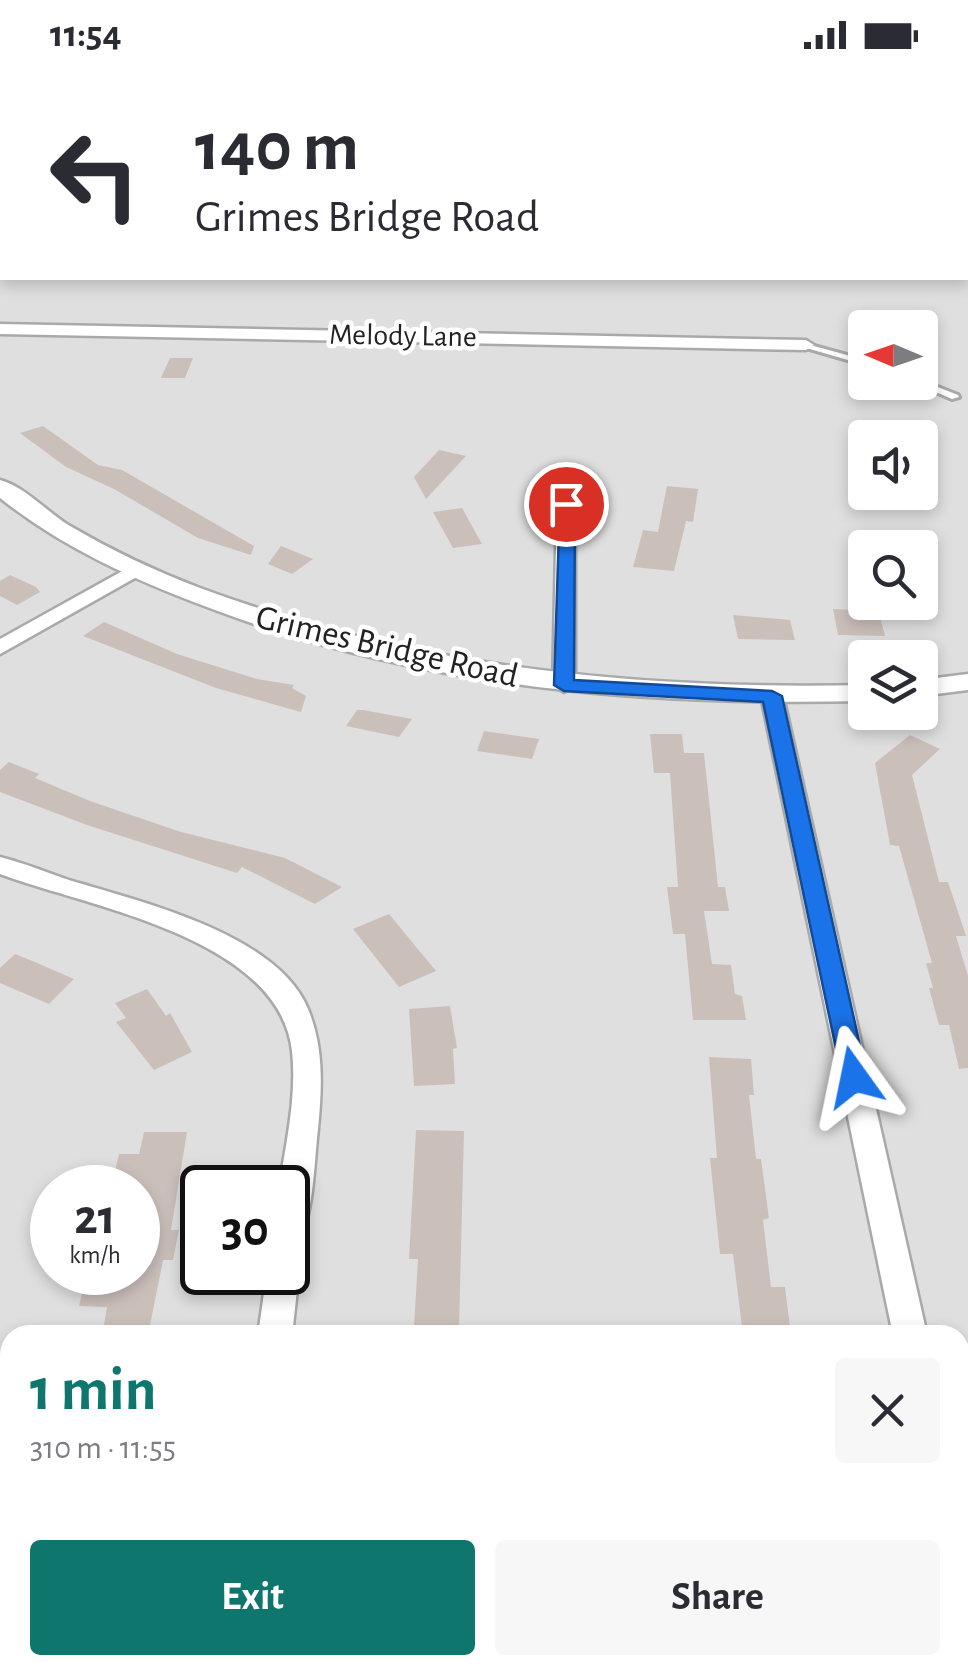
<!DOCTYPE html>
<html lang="en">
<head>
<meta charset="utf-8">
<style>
	body { margin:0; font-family:"Alegreya Sans",sans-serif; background:#f7f7f7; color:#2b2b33; height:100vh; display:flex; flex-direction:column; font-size:38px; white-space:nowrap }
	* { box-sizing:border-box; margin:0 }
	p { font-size:32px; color:#7c7c81 }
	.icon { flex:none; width:55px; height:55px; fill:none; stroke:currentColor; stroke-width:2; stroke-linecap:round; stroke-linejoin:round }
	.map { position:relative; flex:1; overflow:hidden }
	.side { position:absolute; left:0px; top:1255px; width:970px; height:350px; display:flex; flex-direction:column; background:#fff; border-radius:30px 30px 0 0; box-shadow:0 5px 15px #0003 }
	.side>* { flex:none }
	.top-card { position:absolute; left:0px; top:0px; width:970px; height:210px; box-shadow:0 5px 15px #0003; background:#fff; color:#2b2b33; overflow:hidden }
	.needle { width:65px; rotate:272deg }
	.tools { position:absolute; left:848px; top:240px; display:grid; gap:20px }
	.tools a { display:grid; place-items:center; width:90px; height:90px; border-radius:10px; background:#fff; box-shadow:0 5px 15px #0003; font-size:50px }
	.speed { position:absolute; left:30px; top:1095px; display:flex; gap:20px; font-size:50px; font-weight:700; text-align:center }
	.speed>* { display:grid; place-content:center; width:130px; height:130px; border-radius:50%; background:#fff; box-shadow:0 5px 15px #0003; line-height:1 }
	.speed small { font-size:25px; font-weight:400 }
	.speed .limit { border:5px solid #111; border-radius:15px; background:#fff; color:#111 }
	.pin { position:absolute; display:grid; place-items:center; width:85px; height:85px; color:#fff; margin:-42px; border:5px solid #fff; border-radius:50%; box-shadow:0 2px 10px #0007 }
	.me { position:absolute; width:110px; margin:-55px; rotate:348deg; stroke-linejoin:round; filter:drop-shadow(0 0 8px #0008) }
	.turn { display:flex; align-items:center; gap:35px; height:210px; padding:0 30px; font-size:45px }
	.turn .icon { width:130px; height:130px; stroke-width:2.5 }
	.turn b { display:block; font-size:70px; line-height:85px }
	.round { display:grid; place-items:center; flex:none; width:105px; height:105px; border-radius:10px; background:#f7f7f7 }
	.overview { display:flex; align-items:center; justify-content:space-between; height:170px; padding:0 30px }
	h1 { font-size:60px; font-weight:700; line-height:75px; color:#0f766e }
	.button { display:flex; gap:20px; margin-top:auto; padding:20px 30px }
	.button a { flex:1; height:115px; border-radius:10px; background:#0f766e; color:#fff; font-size:40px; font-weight:700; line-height:115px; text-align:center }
	.button a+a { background:#f7f7f7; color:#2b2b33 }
	.status { display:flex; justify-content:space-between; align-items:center; height:70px; padding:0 50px; background:#fff; direction:ltr }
	.status svg { height:28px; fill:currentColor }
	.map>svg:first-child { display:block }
	.residential { fill:#e0dfdf; fill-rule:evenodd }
	.building { fill:#cbbfba }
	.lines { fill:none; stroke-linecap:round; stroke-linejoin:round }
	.service-casing { stroke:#a9a9a9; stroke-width:6 }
	.minor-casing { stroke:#a9a9a9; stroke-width:5 }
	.tertiary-casing { stroke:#a9a9a9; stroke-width:5 }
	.service { fill:#fff; fill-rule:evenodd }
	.minor { fill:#fff; fill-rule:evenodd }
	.tertiary { fill:#fff; fill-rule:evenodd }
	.route { fill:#1a73e8; stroke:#114b97; stroke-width:2.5 }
	.labels { text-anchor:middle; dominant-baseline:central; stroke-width:9; stroke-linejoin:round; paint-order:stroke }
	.far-street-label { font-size:30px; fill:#222; stroke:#fff }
	.street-label { font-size:35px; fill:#222; stroke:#fff }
</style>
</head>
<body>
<div class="status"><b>11:54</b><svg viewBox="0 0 49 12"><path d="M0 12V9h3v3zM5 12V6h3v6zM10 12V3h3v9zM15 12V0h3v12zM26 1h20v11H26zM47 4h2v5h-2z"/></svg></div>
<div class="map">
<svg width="968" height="1605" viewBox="0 0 968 1605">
	<rect width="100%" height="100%" fill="#f3eee8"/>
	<!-- residential -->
	<path class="residential" d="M0,0H968V1605H0ZM2,2H968V208H2ZM865,258H920V312H865ZM865,368H920V422H865ZM865,478H920V532H865ZM865,588H920V642H865ZM52,1118H138V1202H52ZM202,1118H288V1202H202ZM10,1265H960V1595H10Z"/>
	<!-- building -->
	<g class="building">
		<polygon points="170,288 193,288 185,308 161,308"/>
		<polygon points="43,356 98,395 122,400 254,476 251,485 198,468 114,419 66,397 20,363"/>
		<polygon points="439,380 466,386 426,429 414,407"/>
		<polygon points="667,416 698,419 693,452 686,451 674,501 633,497 643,460 658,462"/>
		<polygon points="462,438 482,474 453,478 433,442"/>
		<polygon points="281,476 313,489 292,504 268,494"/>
		<polygon points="10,505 36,517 40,522 17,535 0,526 0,511"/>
		<polygon points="855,532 876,532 885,566 838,565 833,539 857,540"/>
		<polygon points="733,545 790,550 795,570 738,569"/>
		<polygon points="104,552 177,584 257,609 294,615 292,618 306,626 301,642 216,618 83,566"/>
		<polygon points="357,640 363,640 412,649 399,667 346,656"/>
		<polygon points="484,661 539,669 532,689 477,681"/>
		<polygon points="650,664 682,664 684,683 704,683 718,817 725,817 729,841 704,841 712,894 731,895 735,924 742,926 746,950 693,950 685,864 673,864 667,817 678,817 670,703 654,703"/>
		<polygon points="910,665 940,679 912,705 939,812 948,812 966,866 956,866 968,906 968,998 959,999 949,955 939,955 929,918 933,918 926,893 932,893 899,776 890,775 875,693"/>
		<polygon points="9,692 39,704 35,708 90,731 181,762 285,788 342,817 315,834 242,797 237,803 87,755 0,722 0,700"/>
		<polygon points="389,844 436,901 399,917 353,859"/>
		<polygon points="15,884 35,892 74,909 49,934 0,913 0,898"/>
		<polygon points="147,919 166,946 170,943 192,982 154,1000 116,952 126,948 115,933"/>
		<polygon points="450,936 457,978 453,979 455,1014 414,1016 409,939"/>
		<polygon points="709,987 751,989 754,1025 749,1025 756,1089 761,1089 769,1148 763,1150 771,1217 785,1217 791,1265 743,1265 733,1184 720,1184 710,1088 717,1088"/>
		<polygon points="416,1060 464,1061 459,1258 414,1257 418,1189 409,1189"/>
		<polygon points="144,1062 187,1062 171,1160 179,1160 173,1190 163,1190 150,1255 104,1255 107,1237 79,1236 87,1202 138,1202 138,1118 132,1118 133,1110 113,1110 119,1084 139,1084"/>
	</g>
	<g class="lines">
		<defs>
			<g id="service">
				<polygon points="803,273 865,290 865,295 803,277"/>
				<polygon points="920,310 958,325 959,327 952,329 913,312 920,312"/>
			</g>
			<g id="minor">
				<polygon points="754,0 837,0 839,2 757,2"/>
				<rect x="0" y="29" width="2" height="6"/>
				<rect x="0" y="154" width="2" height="8"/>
				<polygon points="0,254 806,270 814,275 806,280 0,264"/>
				<polygon points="566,428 575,434 575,615 564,622 553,615 557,434"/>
				<polygon points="135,494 142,496 142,504 0,584 0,569"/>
				<polygon points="772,619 783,626 927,1265 893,1265 761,626"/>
				<path d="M0,787C24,793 48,803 72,811C142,832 277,864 308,939C324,977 322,1018 318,1059C314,1093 314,1141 299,1171L288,1175V1118H279C286,1073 297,1026 292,981C279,867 88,837 0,804Z"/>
				<polygon points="288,1190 294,1192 299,1202 292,1265 258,1265 267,1202 288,1202"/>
				<polygon points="960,1478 968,1481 968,1552 960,1549"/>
				<polygon points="216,1595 254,1595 253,1605 215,1605"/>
			</g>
			<g id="tertiary">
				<path d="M0,410C24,416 48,443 70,456C111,480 155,501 200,518C416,598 636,620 865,615V631C643,636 424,618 215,540C139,512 64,479 0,428Z"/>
				<polygon points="968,604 968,620 920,626 920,610"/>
			</g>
		</defs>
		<!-- service casing -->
		<use href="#service" class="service-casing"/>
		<!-- minor casing -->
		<use href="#minor" class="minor-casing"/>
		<!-- tertiary casing -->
		<use href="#tertiary" class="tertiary-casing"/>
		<!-- service -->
		<use href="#service" class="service"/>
		<!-- minor -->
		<use href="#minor" class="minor"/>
		<!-- tertiary -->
		<use href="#tertiary" class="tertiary"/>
	</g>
	<!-- route -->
	<polygon class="route" points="560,430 575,434 574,610 772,621 782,626 867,1007 864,1014 845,1014 842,1007 763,632 564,621 554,615"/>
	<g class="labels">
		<!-- far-street labels -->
		<g class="far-street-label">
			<text transform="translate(403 266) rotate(1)">Melody Lane</text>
		</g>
		<!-- street labels -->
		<g class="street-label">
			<text transform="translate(387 577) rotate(13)">Grimes Bridge Road</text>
		</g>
	</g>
</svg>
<div class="tools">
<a><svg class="needle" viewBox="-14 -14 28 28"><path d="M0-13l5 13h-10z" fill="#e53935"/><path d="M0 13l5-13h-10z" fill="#7c7c81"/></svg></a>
<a><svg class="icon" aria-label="sound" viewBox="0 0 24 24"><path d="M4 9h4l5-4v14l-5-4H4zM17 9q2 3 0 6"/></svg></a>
<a><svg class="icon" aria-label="search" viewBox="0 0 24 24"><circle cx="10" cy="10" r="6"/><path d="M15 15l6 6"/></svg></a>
<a><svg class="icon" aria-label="layers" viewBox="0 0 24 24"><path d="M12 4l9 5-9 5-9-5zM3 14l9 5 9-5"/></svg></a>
</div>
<div class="speed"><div>21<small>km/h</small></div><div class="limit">30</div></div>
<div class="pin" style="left:566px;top:434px;background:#d93025"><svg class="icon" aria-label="arrive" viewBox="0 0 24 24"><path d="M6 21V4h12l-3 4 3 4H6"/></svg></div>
<svg class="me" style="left:854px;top:1007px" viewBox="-20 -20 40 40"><path d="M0-17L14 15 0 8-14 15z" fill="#1a73e8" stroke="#fff" stroke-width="4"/></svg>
<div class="top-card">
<div class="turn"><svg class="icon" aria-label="left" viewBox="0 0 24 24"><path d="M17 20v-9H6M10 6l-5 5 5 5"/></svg><div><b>140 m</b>Grimes Bridge Road</div></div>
</div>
<section class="side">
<div class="overview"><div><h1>1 min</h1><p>310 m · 11:55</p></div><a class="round"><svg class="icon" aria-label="close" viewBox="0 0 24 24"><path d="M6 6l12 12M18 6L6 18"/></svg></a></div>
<div class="button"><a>Exit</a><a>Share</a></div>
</section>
</div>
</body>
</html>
